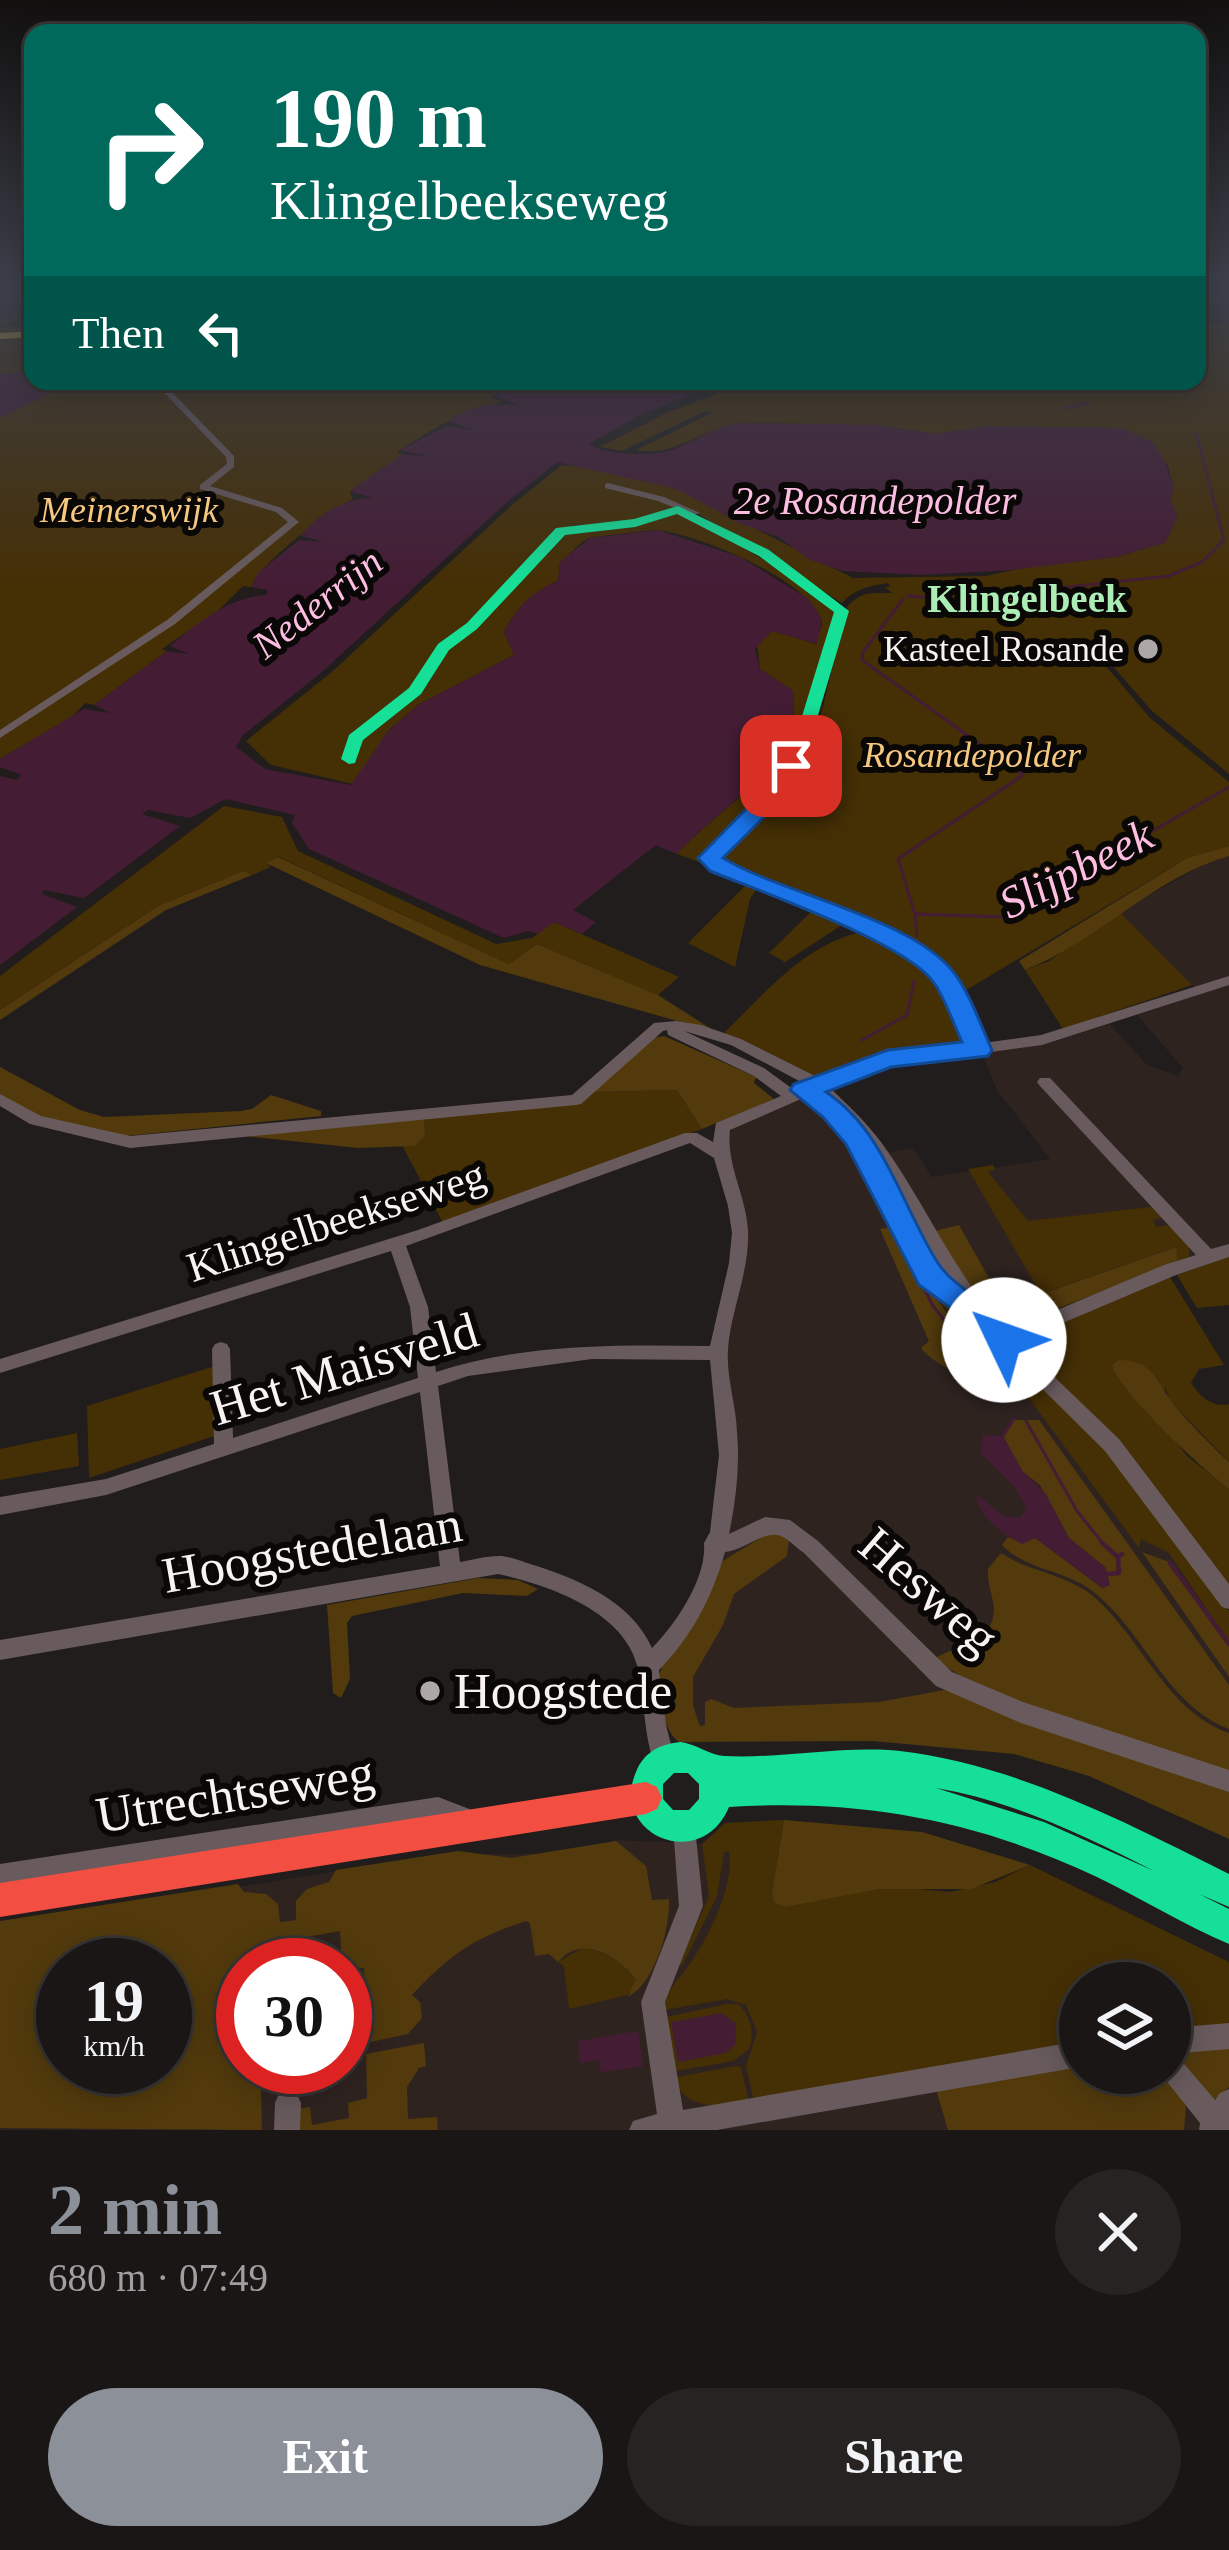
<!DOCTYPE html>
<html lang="en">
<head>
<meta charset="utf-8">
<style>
	body { margin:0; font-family:Georgia,serif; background:#262322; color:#f1f3f6; height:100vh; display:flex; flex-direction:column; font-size:45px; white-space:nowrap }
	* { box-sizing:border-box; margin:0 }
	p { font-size:39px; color:#9f9fa0 }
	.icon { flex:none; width:66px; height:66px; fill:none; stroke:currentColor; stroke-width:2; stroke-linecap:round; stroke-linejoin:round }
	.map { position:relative; height:2130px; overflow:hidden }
	.panel { display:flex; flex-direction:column; background:#191615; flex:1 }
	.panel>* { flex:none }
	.guide { position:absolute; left:24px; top:24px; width:1182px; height:366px; border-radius:24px; box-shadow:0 6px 30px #0003,0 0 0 3px #373534; background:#00695c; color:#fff; overflow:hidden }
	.buttons { position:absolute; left:1059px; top:1962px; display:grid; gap:24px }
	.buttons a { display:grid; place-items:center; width:132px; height:132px; border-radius:50%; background:#191615; box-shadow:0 6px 30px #0003,0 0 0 3px #373534; font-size:60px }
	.speed { position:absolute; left:36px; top:1938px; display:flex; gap:24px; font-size:60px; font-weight:700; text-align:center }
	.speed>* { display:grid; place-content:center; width:156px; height:156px; border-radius:50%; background:#191615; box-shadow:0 6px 30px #0003,0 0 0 3px #373534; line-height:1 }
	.speed small { font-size:30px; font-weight:400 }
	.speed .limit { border:18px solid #d22; background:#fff; color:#111 }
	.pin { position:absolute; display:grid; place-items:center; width:102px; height:102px; color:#fff; margin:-51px; border-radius:24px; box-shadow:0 6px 18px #0006 }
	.me { position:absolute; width:132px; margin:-66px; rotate:312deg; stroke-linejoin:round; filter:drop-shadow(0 0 9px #0008) }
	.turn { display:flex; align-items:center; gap:42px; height:252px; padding:0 48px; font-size:54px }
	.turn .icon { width:156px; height:156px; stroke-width:2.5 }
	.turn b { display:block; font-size:84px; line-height:102px }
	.then { display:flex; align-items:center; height:114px; padding:0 48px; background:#0003; gap:24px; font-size:45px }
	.round { display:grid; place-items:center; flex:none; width:126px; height:126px; border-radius:63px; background:#262322 }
	.summary { display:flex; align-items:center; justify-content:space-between; height:204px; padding:0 48px }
	h1 { font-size:72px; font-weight:700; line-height:90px; color:#8c9099 }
	.primary-button { display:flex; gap:24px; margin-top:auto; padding:24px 48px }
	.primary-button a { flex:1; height:138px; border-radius:72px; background:#8c9099; color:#fff; font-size:48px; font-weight:700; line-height:138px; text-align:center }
	.primary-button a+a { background:#262322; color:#f1f3f6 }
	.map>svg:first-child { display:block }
	.built { fill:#2f2320; fill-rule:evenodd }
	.green { fill:#452f05; fill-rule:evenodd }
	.forest { fill:#523a0c; fill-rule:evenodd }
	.water { fill:#441d35 }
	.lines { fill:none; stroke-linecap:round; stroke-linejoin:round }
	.stream-far1 { stroke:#441d35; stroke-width:3 }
	.stream { stroke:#441d35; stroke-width:4.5 }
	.street { fill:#695b5d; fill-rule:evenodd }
	.fast { fill:#16e098; fill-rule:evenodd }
	.slow { fill:#ffcf43; fill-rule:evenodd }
	.jam { fill:#f24e42; fill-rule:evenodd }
	.route { fill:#1a73e8; stroke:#114b97; stroke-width:3 }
	.poi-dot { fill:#ada7a6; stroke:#0a0707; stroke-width:4.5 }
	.labels { text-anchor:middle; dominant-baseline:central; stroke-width:12; stroke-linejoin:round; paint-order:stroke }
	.far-park-label { font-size:36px; font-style:italic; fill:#f7c980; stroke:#0a0707 }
	.far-poi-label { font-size:36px; fill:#f8f2f1; stroke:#0a0707; text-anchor:end }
	.far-water-label { font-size:39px; font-style:italic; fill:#fdbee1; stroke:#0a0707 }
	.far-neighbourhood-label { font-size:39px; font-weight:bold; fill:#acedb5; stroke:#0a0707 }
	.street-label { font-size:42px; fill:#f8f2f1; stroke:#0a0707 }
	.water-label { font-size:45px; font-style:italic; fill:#fdbee1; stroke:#0a0707 }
	.near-street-label { font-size:51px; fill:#f8f2f1; stroke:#0a0707 }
	.near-poi-label { font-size:51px; fill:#f8f2f1; stroke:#0a0707; text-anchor:start }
</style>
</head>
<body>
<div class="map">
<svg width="1229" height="2130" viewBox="0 0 1229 2130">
	<rect width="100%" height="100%" fill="#211d1c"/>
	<!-- built -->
	<g class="built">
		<polygon points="1229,856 1229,1246 984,1314 887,1153 913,1148 932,1177 1050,1159 997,1090 982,1053 1049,1043 1110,1024 1147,1065 1178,1076 1183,1068 1137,1015 1201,994 1120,912 1208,862"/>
		<polygon points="796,1099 817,1102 844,1125 862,1151 925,1276 1065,1403 1229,1613 1229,1821 996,1729 684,1743 671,1736 716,1563 729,1327 745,1269 747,1241 728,1160 728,1136 734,1128"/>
		<path d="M617,1840L708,1844L1229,1967V2130H0V1925L344,1870L456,1854H550ZM63,1965H165V2067H63ZM243,1965H345V2067H243ZM1080,1983H1170V2073H1080Z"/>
	</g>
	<!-- green -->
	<g class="green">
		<path d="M29,313L33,381H540L509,387L490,397L501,402C460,411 435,428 400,450L397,453L403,454L350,492L353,499C327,512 260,563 251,587L243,586L220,609L162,649L167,651L94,705L85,703L73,716L0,759V328L26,323V317L0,326V321Z"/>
		<path d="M1229,322V774L1151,710L1112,665H1105L1150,718L1229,782V846L1187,858L958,995C919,916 779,906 712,861L715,854L772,804L815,740L847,607C864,589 873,594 893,593L885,588L891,586L887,583C869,586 854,589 842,603L687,507L691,512H685L831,601L840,614L794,756L760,804L706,853L705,864L677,854C720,806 802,766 793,691L760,669L757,644L772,631L816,644L822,624C816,582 694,532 655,530C650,530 593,537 589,538C578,543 571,555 560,562L558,581C533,591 516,608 504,632L514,655L418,705L388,731L353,784L271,765L246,741L333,671L513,504L562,465L594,468L677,489L853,578L986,576L1045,563L1116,557L1161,544L1177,518L1170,498L1174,490L1168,466L1152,442L1122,428L989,426L936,434L874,425L743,423C704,426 676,458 636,450L714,412L705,411L622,451L600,447L666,413L751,381H1197V323ZM617,524L580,527L567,533L476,627L451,644L428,684L358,738L357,759L347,763L352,738L411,692L444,641L471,623L555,532L575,525Z"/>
		<polygon points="224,806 282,817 298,851 496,944 532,938 554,922 679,977 658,995 537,944 509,964 279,857 267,864 271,867 252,875 243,871 158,906 0,1010 0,976"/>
		<polygon points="750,881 760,884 750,899 735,967 688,943"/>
		<polygon points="816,907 848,921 785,962 769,953"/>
		<polygon points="1120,912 1192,985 1063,1029 1025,970 1049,961"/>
		<path d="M862,932L934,970L968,1044L869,1056L817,1080L723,1034C764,994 806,943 862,932Z"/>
		<polygon points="677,1090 702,1129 443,1223 402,1145 415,1146 425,1136 424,1115 592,1092"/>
		<polygon points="993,1165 995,1169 988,1172 1028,1221 1151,1207 1164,1217 1153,1220 1156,1227 1171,1225 1189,1242 1189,1257 1178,1262 1175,1247 1041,1294 968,1169"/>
		<polygon points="1229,1256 1229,1305 1197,1308 1177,1275"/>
		<polygon points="923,1275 1011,1353 1015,1368 992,1379"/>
		<path d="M1170,1277L1224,1365L1199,1369L1191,1383C1200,1397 1213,1408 1229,1404V1462L1170,1401L1165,1387L1164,1426L1187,1456L1229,1489V1590L1030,1354L1029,1337Z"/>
		<polygon points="215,1366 220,1434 89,1478 87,1406"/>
		<polygon points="1036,1381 1107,1448 1229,1611 1229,1642 1169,1553 1141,1539 1139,1548 1018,1383"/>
		<polygon points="77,1433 79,1466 0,1480 0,1449"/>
		<path d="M784,1820L772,1893L909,1888L950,1892L995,1882L1030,1865L1229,1962V2025L1170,2031V1983H1080V2046L754,2101L746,2066L757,2032L746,2005L727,1999L664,2010C667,1989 674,1985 686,1969C707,1941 735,1887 729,1851L724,1852L717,1896L682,1966L679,1964L709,1896L702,1844L725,1823Z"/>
		<path d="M582,1948C605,1950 621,1962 636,1979L632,1994L569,2009L564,1966L558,1962Z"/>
		<path d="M727,2004H738C751,2016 755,2033 749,2049L733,2061L676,2071L666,2017Z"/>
		<path d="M736,2066L741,2067L749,2102C722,2105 696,2112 677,2087V2077Z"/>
	</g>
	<!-- forest -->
	<g class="forest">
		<path d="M1229,846V856C1154,877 1097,942 1025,970L1019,961L1187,858Z"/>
		<polygon points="278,857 509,964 537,944 658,995 716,1032 480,965 266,863"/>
		<polygon points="243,871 252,875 166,910 0,1020 0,1010 158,906"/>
		<polygon points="664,1036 756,1077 754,1083 774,1099 702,1129 677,1090 592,1092 654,1038"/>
		<polygon points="0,1067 80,1110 104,1117 241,1111 252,1109 271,1095 321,1111 321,1116 126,1136 47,1121 0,1097"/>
		<polygon points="424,1115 425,1136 415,1146 358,1148 244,1136"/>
		<polygon points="959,1225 994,1287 1007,1298 1042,1294 1176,1247 1178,1262 1018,1324 1005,1325 979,1304 935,1231"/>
		<path d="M897,1226L933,1293L992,1379C968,1378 936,1367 921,1348L929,1341L880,1229Z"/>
		<path d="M1119,1360C1150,1360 1155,1377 1169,1398C1175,1409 1217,1451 1229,1462V1489C1203,1470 1120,1392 1112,1365Z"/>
		<path d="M1013,1420H1039L1229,1685V1729C1165,1704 1145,1631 1092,1591C1064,1569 1027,1571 1002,1545L1008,1537L1022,1543L1035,1538L1102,1588L1106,1568L1069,1538L1040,1485L1023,1472L1003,1436Z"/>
		<path d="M772,1531L789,1539L787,1556L734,1594L723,1625L693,1677V1706L700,1726L705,1725V1702L711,1699L734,1708L879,1702L950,1689L1229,1789V1839L1089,1776L1014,1754L873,1741L679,1742C661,1728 654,1687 662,1666L716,1565Z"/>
		<polygon points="1142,1552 1172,1563 1229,1642 1229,1677"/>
		<path d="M1001,1553C1029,1572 1067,1574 1093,1596C1143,1639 1165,1710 1229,1733V1773C1142,1745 1004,1715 935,1658C957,1646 994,1642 994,1609C993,1596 987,1583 988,1569Z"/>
		<polygon points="478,1578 518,1580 538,1589 527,1596 463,1593 352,1616 347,1623 350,1679 341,1698 333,1693 327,1605"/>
		<polygon points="784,1820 922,1832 1030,1865 971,1889 879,1889 785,1907 774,1902 772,1893"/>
		<path d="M616,1841L646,1866L652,1900L669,1899C670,1929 656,1982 628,1997L636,1979C617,1956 582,1933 558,1962L549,1954L535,1956L530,1923L526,1921C472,1939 451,1954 412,1995L420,2002L422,2018L408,2034L366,2043L364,1968L345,1969L342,1965L340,1931L279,1942V1965H243V2067H276L274,2087L261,2090L262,2130L0,2128V1921L238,1884L244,1892L266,1894L278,1904L280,1922L296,1920V1901L307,1889L329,1882L336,1870L458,1851L511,1858ZM63,1965H165V2067H63Z"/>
		<polygon points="424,2043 426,2066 419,2068 407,2087 408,2119 437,2117 438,2130 298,2130 297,2109 310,2107 312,2125 349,2118 348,2103 367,2098 366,2054"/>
		<polygon points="1229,2044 1229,2087 1213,2101 1175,2054 1180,2049"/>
		<polygon points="1080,2064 1080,2073 1166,2073 1186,2106 1184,2130 948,2130 936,2089"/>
	</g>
	<!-- water -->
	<g class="water">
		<polygon points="33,370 33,381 62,381 61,388 0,418 0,374"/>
		<path d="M540,381H726L640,415L588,444C605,455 651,457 672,450C697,441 716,425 743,423L874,425L936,434L989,426L1122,428L1152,442L1164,459L1174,490L1170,498L1177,518L1165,543L1116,557L1012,570L922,575L842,571L808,559L779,537L739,523L677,489L557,462L505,504L322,672L242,736L236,747L265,769L351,785L388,731L418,705L514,655L504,632C517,608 532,591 558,581L560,562L590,538L658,530L740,557L809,599L822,619L817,644L772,631L755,649L760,669L793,691C801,766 720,805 677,854L656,845L573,910L596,922L582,934L554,922L538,934L528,931L504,938L309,849L292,823L295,815L226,799L190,818L148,810L142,814L180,826L84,898L44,890L42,894L77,907L0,965V776L17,780L22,775L0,767V759L84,709L111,713L94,705L167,651L189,654L170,646C199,622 229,597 267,595V590L251,587L258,573L299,540L324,542L301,536C319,512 348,497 375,498L351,492L355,487L403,454L432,457L400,450L447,426L478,431L448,421C471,405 494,402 521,406L493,395Z"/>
		<path d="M983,1435L1003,1436L1023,1472L1046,1494L1069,1538L1106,1568L1110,1585L1103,1588L1035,1538L1022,1544C1001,1534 979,1517 976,1494L1004,1516L1019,1518L1027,1509L1015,1487L981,1453Z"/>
		<polygon points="722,2013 736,2024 735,2045 726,2053 678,2062 671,2022"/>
		<polygon points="638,2031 643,2066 600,2072 599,2060 580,2063 578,2041"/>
	</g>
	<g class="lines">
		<!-- stream-far1 -->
		<g class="stream-far1">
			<polyline points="1067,408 1089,403"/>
			<polyline points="907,596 955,599 1169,576 1202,562 1224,540 1196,433"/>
			<polyline points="903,599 863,652 862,660 1023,775 898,859 915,914"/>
			<polyline points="917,936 915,914 1003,917 1229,787"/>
			<polyline points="862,1040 907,1015 914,981"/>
			<polyline points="869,1178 933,1306 985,1371"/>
			<polyline points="1026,1421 1077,1511 1105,1546"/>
			<polyline points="1003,1436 1014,1419"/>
		</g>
		<!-- stream -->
		<g class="stream">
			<polyline points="1102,1543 1118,1557 1122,1554"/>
			<polyline points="1170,1563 1229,1644"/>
			<polyline points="1108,1574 1119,1573 1118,1557"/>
		</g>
		<!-- street -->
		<g class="street">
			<polygon points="153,381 161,381 234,456 234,467 210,486 282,508 299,522 175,624 0,738 0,730 167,620 288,522 276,512 200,489 200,485 227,464 226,457"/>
			<polygon points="608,483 664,497 700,513 692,515 658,501 605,488 605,484"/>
			<path d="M1229,976V985L1042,1045L875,1068L829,1087C848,1105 866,1122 881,1142C927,1205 953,1273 1007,1331L1164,1265L1196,1255L1040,1086L1037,1082L1040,1078H1050L1211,1249L1229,1244V1257L1176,1275L1018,1342L1119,1439L1229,1584V1609L1222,1607L1105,1451L998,1345L966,1308L959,1307L920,1277L847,1135L853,1130L817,1092L730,1130C726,1165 746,1195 748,1230C750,1271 731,1309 728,1349C726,1377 736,1404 737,1432C740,1466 736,1500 729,1534L765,1517L790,1520L818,1541L952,1672L1023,1702L1229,1770V1792L1021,1723L936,1686L804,1553C796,1548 786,1536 777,1535C762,1532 743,1551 725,1552C712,1598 692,1636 659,1670L666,1725L675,1760L672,1768L664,1771L656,1768C642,1733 646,1699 637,1665C622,1610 547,1585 498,1574L0,1660V1640L440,1566L420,1392L106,1495L0,1515V1497L106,1479L214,1444L212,1349L215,1344L221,1342L227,1344L230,1349L233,1438L418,1378L410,1307L391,1251L0,1373V1359L418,1230L685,1133H697L713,1142L716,1123L781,1096L754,1076L668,1035L667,1030L663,1031L581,1104L576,1105L130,1148L30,1124L0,1106V1094L41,1116L130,1136L572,1095L654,1023L676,1021L701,1025L741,1039L813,1075L816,1079L814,1082L872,1058L1041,1035ZM684,1031L731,1045L803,1083L810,1084L794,1090L764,1068ZM690,1143L714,1158L728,1206L732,1233L729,1263L710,1346C619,1345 524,1343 436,1372L428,1307L406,1246ZM876,1160L945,1277L932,1267ZM592,1359L710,1360L719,1455L710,1532L704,1543C707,1578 676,1624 652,1648C631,1600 574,1577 527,1563C518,1560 508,1556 499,1556C486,1556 472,1560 460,1562L438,1386L468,1376Z"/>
			<polygon points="438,1797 472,1810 475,1818 472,1826 464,1829 438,1819 0,1888 0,1864"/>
			<polygon points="684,1816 692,1819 695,1827 703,1906 665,2002 683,2110 1080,2041 1080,2067 717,2130 629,2130 633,2121 657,2114 641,2002 679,1906 673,1827 676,1819"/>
			<polygon points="1229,2023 1229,2049 1170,2054 1170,2028"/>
			<polygon points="1170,2054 1179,2058 1215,2100 1220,2093 1229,2089 1229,2130 1199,2130 1200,2123 1160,2073 1170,2073"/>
			<polygon points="288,2090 297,2094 301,2103 300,2130 274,2130 275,2103 279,2094"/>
		</g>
		<!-- fast -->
		<g class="fast">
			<polygon points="678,506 769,550 849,611 807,752 779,797 720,858 878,927 881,931 878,935 864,935 712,870 701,858 766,790 791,752 834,612 759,556 677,514 635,527 565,535 477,629 449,650 421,694 363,740 355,763 349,764 341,759 349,735 409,688 438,644 467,623 556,528 634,519"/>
			<path d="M681,1742C696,1744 710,1755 724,1756C783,1759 841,1745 900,1751C1017,1765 1125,1822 1229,1874V1907L1199,1894L1229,1909V1944C1184,1925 1141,1898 1097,1877C976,1820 861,1799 729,1807C701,1874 609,1834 636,1772C644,1752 660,1744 681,1742ZM674,1773H688L699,1784V1799L689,1810H673L663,1799V1784ZM936,1788C1013,1801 1085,1836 1154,1871L1044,1822Z"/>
		</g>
		<!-- slow -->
		<polygon class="slow" points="33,331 33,337 0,339 0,333"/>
		<!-- jam -->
		<g class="jam">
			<polygon points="871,925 934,958 952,974 989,1050 986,1055 972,1055 937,981 920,966 864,935 861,931 864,927"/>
			<polygon points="646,1782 657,1787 662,1798 657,1809 646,1814 0,1917 0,1883"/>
		</g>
	</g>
	<!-- sky -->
	<linearGradient id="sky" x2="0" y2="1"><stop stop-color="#12100f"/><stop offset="0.49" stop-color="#3d404b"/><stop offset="1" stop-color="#3d404b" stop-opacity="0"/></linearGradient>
	<rect width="1229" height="584" fill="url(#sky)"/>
	<!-- route -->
	<path class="route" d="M791,760L802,766L770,811L723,858C782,894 914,918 955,974C971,996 981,1026 992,1050L988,1056L891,1067L826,1092C885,1131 902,1207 938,1263C958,1294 1002,1305 1020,1340L1015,1349L1004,1352L992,1349L959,1314L919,1285L846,1144L823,1117L790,1090L794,1084L888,1050L962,1042C953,1023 946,1000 934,983C907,943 759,891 710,871L698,858L754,801L784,762Z"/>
	<!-- markers -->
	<g class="poi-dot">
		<circle cx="1148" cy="649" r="12"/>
		<circle cx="430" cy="1691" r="12"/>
	</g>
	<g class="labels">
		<!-- far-park labels -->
		<g class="far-park-label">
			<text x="129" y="510">Meinerswijk</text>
			<text x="972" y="755">Rosandepolder</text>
		</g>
		<!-- far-poi labels -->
		<g class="far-poi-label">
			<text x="1124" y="649">Kasteel Rosande</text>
		</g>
		<!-- far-water labels -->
		<g class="far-water-label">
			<text x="875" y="500">2e Rosandepolder</text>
			<text transform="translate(317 603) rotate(-38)">Nederrijn</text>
		</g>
		<!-- far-neighbourhood labels -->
		<g class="far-neighbourhood-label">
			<text x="1027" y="598">Klingelbeek</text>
		</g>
		<!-- street labels -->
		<g class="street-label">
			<text transform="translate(336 1221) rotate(-18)">Klingelbeekseweg</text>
		</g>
		<!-- water labels -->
		<g class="water-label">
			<text transform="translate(1076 869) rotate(-27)">Slijpbeek</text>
		</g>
		<!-- near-street labels -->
		<g class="near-street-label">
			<text transform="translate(344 1369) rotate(-17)">Het Maisveld</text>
			<text transform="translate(312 1550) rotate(-10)">Hoogstedelaan</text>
			<text transform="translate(929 1591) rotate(41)">Hesweg</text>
			<text transform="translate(235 1794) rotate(-9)">Utrechtseweg</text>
		</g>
		<!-- near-poi labels -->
		<g class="near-poi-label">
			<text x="454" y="1691">Hoogstede</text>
		</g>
	</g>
</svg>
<div class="buttons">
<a><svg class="icon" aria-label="layers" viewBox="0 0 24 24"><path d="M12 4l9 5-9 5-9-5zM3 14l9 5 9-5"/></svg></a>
</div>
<div class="speed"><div>19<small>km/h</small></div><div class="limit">30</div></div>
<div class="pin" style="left:791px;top:766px;background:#d93025"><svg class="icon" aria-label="arrive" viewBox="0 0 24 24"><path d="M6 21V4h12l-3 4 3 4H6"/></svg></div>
<svg class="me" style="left:1004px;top:1340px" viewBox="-20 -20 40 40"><circle r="19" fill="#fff"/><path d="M0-13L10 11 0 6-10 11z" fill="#1a73e8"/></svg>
<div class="guide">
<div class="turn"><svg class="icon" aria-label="right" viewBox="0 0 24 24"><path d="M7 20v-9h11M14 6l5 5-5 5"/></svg><div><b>190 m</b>Klingelbeekseweg</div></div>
<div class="then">Then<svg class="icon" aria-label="left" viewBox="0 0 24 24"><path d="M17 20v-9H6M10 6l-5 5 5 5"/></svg></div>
</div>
</div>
<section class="panel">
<div class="summary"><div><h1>2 min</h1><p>680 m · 07:49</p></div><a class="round"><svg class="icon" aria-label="close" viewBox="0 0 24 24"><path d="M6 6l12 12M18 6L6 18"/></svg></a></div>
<div class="primary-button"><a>Exit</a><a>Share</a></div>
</section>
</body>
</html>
